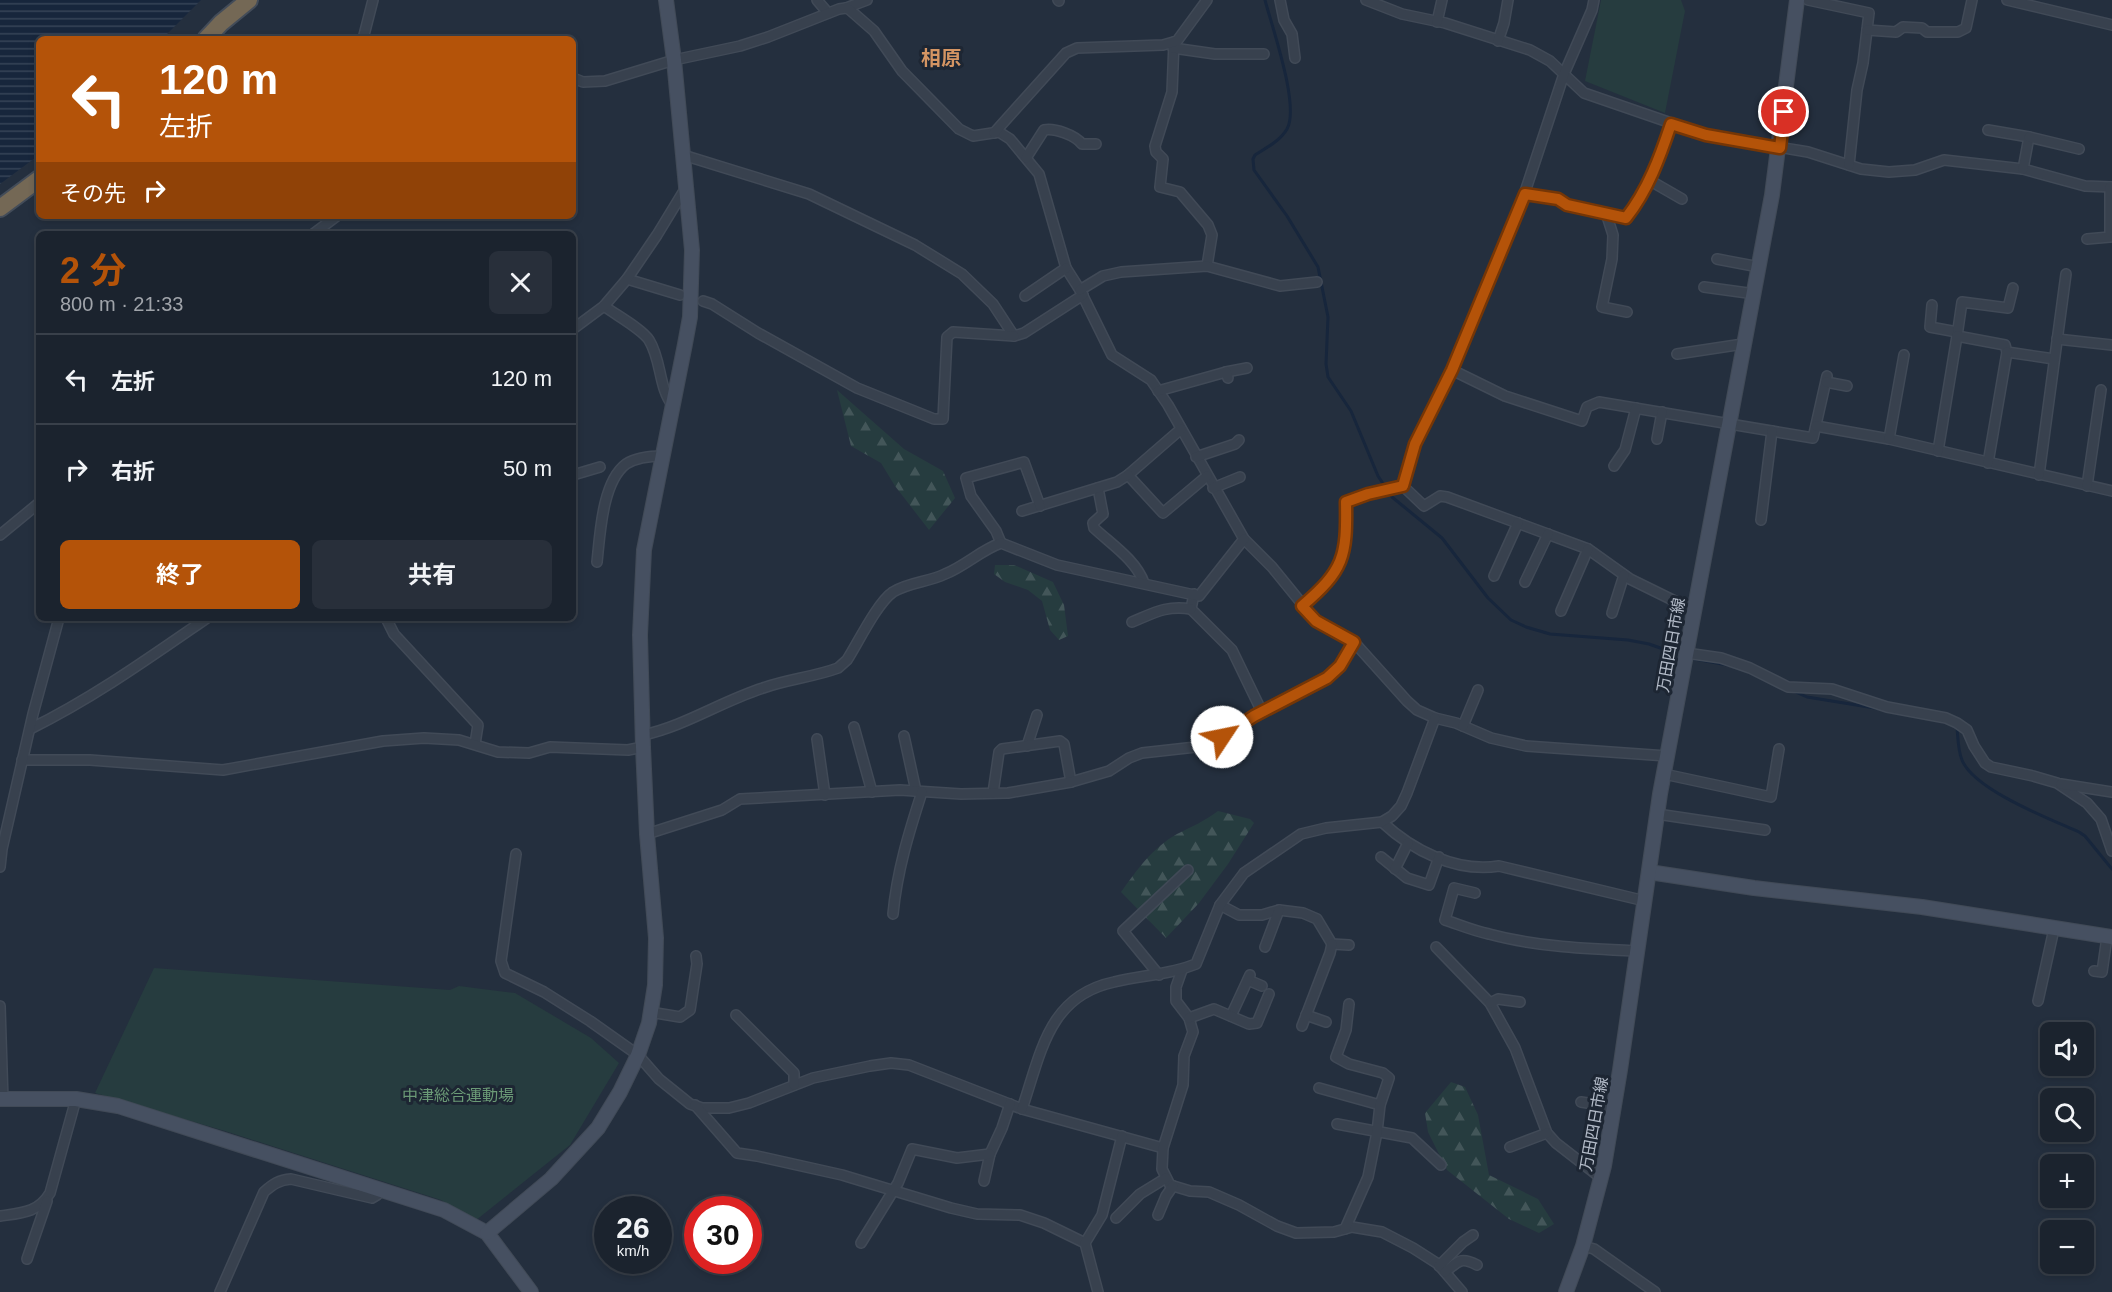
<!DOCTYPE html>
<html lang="ja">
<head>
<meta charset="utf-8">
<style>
	body { margin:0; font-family:Arial,"Noto Sans JP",sans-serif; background:#282f3a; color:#f1f3f6; height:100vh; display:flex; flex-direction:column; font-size:22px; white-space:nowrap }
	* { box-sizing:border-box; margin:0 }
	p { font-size:20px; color:#a0a4aa }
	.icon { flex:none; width:33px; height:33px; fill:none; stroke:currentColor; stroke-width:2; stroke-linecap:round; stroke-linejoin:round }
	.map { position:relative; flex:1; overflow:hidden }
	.drawer { position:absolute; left:36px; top:231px; width:540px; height:390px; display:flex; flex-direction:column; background:#1b232e; border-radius:9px; box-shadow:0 3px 9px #0003,0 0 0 2px #39404a }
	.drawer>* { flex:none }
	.hud { position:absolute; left:36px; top:36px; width:540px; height:183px; border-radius:9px; box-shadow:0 3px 9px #0003,0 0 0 2px #39404a; background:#b45309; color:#fff; overflow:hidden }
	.buttons { position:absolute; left:2040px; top:1022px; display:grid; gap:12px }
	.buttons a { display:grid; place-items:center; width:54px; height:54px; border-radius:9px; background:#1b232e; box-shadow:0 3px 9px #0003,0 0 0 2px #39404a; font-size:30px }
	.speed { position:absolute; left:594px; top:1196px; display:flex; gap:12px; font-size:30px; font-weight:700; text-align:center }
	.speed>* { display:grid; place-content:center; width:78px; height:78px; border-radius:50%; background:#1b232e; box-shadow:0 3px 9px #0003,0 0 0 2px #39404a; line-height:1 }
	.speed small { font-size:15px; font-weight:400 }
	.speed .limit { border:9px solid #d22; background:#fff; color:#111 }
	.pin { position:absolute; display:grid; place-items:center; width:51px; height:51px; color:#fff; margin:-26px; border:3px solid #fff; border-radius:50%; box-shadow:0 2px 6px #0007 }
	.me { position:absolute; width:66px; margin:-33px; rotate:56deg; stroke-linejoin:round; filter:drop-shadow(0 0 4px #0008) }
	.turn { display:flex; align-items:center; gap:21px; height:126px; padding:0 24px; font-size:27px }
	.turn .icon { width:78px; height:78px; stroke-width:2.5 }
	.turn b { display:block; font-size:42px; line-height:51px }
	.then { display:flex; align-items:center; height:57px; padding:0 24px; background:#0003; gap:12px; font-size:22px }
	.round { display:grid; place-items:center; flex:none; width:63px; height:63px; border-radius:9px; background:#282f3a }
	.summary { display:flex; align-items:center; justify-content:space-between; height:102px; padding:0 24px }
	h1 { font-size:36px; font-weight:700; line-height:45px; color:#b45309 }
	.primary-button { display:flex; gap:12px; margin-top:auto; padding:12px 24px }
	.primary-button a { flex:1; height:69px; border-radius:9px; background:#b45309; color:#fff; font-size:24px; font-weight:700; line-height:69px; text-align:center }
	.primary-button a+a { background:#282f3a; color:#f1f3f6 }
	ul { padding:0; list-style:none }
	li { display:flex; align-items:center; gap:18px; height:90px; padding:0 24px; border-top:2px solid #39404a }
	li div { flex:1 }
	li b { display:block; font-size:22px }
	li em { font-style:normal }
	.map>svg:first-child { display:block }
	.green { fill:#263c3f }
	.forest { fill:url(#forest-firs) }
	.water { fill:url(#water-rules) }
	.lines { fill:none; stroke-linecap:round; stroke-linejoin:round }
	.stream { stroke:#17263c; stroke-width:3 }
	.street-casing { stroke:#414a57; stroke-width:12 }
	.secondary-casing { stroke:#414a57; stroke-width:16 }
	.highway-casing { stroke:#434c59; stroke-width:20 }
	.street { stroke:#38414e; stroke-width:9 }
	.secondary { stroke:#465061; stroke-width:14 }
	.highway { stroke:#746855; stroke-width:16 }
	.route-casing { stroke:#753606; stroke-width:15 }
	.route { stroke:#b45309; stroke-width:10 }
	.labels { text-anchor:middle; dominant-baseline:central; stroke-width:6; stroke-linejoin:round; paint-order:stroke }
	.street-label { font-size:16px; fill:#b4bcc9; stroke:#1d2633 }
	.park-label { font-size:16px; fill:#6b9a76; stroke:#1d2633 }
	.quarter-label { font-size:20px; font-weight:bold; fill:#d59563; stroke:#1d2633 }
</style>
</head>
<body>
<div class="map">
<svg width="2112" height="1292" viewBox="0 0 2112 1292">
	<defs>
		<pattern id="forest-firs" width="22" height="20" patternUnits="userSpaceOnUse" patternTransform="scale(1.5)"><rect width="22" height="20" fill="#263c3f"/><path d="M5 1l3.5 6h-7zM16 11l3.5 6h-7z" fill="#435659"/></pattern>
		<pattern id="water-rules" width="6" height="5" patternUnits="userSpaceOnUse" patternTransform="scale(1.5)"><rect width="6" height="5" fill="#17263c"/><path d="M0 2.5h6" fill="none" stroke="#364457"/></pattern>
	</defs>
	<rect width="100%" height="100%" fill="#242f3e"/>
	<!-- green -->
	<g class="green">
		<polygon points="1601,0 1681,0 1685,11 1665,113 1585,81"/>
		<polygon points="154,968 450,990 459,986 515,993 591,1038 619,1063 570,1145 475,1221 441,1200 225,1131 95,1093"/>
	</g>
	<!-- forest -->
	<g class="forest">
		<polygon points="837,390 904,449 943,471 955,498 929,530 895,486 881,463 851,446"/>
		<polygon points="995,565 1014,565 1053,582 1064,605 1068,636 1059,640 1050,630 1042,601 1028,590 1005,582 994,574"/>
		<path d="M1218,811L1250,819L1254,823L1228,864L1199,903L1166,938L1121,892C1137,870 1152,848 1177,834C1191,827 1205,821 1218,811Z"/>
		<polygon points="1451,1082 1465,1087 1478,1115 1489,1175 1538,1199 1554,1224 1539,1233 1509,1219 1447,1170 1428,1132 1425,1113"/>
	</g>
	<!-- water -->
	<polygon class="water" points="0,0 201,0 162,39 39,39 39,155 0,184"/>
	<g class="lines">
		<!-- stream -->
		<g class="stream">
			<path d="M1265,0C1272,27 1300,106 1287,129C1280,141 1266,148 1255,155L1253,159L1254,170L1287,216L1318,267L1328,317L1326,364L1328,377L1351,411L1378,476L1392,497L1442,538L1488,598L1511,620L1526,627L1550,634L1628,640L1649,644L1683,656"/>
			<polyline points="1689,658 1733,666"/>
			<polyline points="1791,690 1807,697 1881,709"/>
			<polyline points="1934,720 1949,723"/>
			<path d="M1954,726L1957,728C1958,738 1958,751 1962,760C1974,790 2050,819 2079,832L2085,836L2112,869"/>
		</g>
		<defs>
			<g id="street">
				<polyline points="817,0 828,13"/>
				<polyline points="1058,0 1059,1"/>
				<polyline points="1280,0 1284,20 1292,34 1295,58"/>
				<polyline points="1366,0 1402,14 1445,23 1530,50 1550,61 1584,93 1706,135 1808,152 1861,169 1889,172 1915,170 1944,160 2023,169 2085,186 2112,187"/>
				<polyline points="1808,0 1869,13 1863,63 1857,90 1849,165"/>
				<polyline points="2007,0 2112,25"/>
				<polyline points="846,8 867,0"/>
				<polyline points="1437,22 1442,0"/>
				<polyline points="1867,30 1896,32 1903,27 1922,28 1927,32 1958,32 1966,28 1972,0"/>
				<polyline points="363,39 373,0"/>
				<polyline points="1498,41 1504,23 1508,0"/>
				<polyline points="1174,42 1172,92 1155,146 1156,152 1163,159 1160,187 1180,192 1208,225 1212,235 1207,266"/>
				<polyline points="1173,48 1215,54 1264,54"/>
				<polyline points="573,78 583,82 605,81 674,60 740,46 768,37 839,9 846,8 850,10 874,31 902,71 959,129 973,136 999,132 1010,139 1039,174 1066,268 1080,290 1112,355 1151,380 1168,405 1244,539 1272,567 1316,621 1354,642 1407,701 1417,710 1435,718 1456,723 1491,738 1526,746 1667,756"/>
				<polyline points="1988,130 2029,137 2023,169"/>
				<polyline points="994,133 1066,53 1077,48 1163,45 1177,41 1207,0"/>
				<polyline points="2029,137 2079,149"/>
				<polyline points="683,155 809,194 915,245 962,274 993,304 1014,336 1024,333 1083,295"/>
				<path d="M1026,158L1044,130C1055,128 1075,135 1082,144H1096"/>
				<polyline points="1649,180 1682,199"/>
				<path d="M1525,194L1559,199L1567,205L1626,218C1648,190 1660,157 1671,124"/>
				<polyline points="1606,213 1613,235 1612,259 1602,307 1627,312"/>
				<polyline points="313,234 337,216"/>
				<polyline points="2087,239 2110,237 2110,187"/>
				<polyline points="1717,259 1759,267"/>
				<polyline points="627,279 680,295"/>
				<polyline points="1704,287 1755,294"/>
				<polyline points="1080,290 1103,276 1121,272 1207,266 1280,286 1317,282"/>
				<polyline points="1025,296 1066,268"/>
				<polyline points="703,301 712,304 758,333 857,388 934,419 943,419 947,337 953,332 1014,336"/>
				<polyline points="1932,305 1930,327 1957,332"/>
				<path d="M604,306C616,315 642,329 649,340C662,361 658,387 673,406"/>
				<polyline points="573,329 604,306 627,279 657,235 685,189"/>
				<polyline points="1957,336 1962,302 2008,308 2013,288"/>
				<polyline points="2057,339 2112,345"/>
				<polyline points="1677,354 1743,344"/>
				<polyline points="1452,370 1505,396 1582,421 1587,407 1599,402 1813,438 1827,376"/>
				<polyline points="1226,372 1247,368"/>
				<polyline points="1826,382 1847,386"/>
				<polyline points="1158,391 1226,372 1228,378"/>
				<polyline points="1816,426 1889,439 2112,491"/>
				<polyline points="1181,429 1128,475 1163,513 1207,476"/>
				<polyline points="1657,439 1662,412"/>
				<polyline points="1889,439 1904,355"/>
				<polyline points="1938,451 1957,336 2005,345 2007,352 2054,359"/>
				<polyline points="1196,457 1235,444 1239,440"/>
				<polyline points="1988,463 2007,352"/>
				<polyline points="1614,466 1625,450 1636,408"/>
				<polyline points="573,475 600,467"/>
				<polyline points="2039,475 2066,274"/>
				<polyline points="1403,486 1415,444 1451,373 1519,210 1564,74 1592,10 1594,0"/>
				<polyline points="1403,486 1424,506 1440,496 1447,497 1588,549 1630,579 1693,610"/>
				<polyline points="2087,486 2101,390"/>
				<path d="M1098,488L1103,514L1093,523L1094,528C1111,544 1136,560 1144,583"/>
				<polyline points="1213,488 1240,477"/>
				<polyline points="1022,511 1117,482 1128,475"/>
				<polyline points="1761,520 1772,431"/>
				<polyline points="0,535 39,503"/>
				<polyline points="1001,543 996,531 971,496 966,478 1024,462 1040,506"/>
				<path d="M597,562C600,535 602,482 626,464C637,457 650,456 663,456"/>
				<polyline points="1494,576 1518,523"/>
				<polyline points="1525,582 1548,534"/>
				<polyline points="1194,594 1191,609 1232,650 1262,712"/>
				<path d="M1302,606C1345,570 1347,558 1346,502L1368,494L1403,486"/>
				<polyline points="1561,611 1588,549"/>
				<polyline points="1612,613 1624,575"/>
				<polyline points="386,618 394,634 478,725 475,744"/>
				<path d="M1132,622C1154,613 1166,605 1191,609"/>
				<polyline points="1686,653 1721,658 1750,668 1788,687 1832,689 1887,707 1946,718 1957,723 1967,730 1974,746 1985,763 1991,767 2033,776 2057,783 2087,803 2101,819 2112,851"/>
				<polyline points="1463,726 1478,690"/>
				<polyline points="854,727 872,792"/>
				<path d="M30,729C93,698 149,658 207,618"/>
				<path d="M643,735C685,726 722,701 763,688C788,679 814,677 838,668L847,660C858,643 877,603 893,592C909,582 929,582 945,574C965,566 981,550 1001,543L1057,565L1199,596L1244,539"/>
				<polyline points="904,736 916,791"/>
				<polyline points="817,739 825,795"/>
				<polyline points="1027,746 1037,715"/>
				<polyline points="22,760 90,760 223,770 383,741 424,738 459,740 498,752 529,753 550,747 628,750 643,747"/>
				<polyline points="1664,774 1771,797 1779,749"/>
				<polyline points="2061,784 2112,792"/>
				<polyline points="993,793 999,752 1002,749 1060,741 1064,744 1071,782"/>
				<polyline points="1657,814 1765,830"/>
				<path d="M1382,822C1412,850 1456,873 1499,866L1645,901"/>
				<polyline points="647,834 722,810 740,799 900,790 961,794 1008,793 1071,782 1109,771 1129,758 1142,753 1196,747 1222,737 1254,716 1327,678 1340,666 1354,642"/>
				<polyline points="516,854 501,961 505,973 544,992 590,1021 638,1055 659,1079 690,1104 702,1108 729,1108 749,1103 813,1078 870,1066 891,1063 909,1065 1022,1109 1163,1148"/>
				<polyline points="1381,857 1407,878 1429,885 1439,857"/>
				<polyline points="0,867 2,849 33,714 59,618"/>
				<polyline points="1395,869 1408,843"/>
				<path d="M1475,893L1454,888L1445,920C1460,925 1474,931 1489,934C1537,947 1589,949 1638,951"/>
				<polyline points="1220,905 1239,915 1262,915 1279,910 1303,913 1317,919 1332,944 1349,945"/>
				<path d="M893,914C897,871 909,832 922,792"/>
				<polyline points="1265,947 1279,910"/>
				<polyline points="1436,947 1490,1003 1515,1048 1547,1133 1556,1143 1601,1178"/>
				<polyline points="1182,970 1176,987 1176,1001 1189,1018 1193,1032 1184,1056 1183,1085 1163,1148 1162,1169 1170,1185 1190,1191 1209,1192 1239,1205 1277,1226 1296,1233 1334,1232 1352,1227 1382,1232 1413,1248 1438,1264 1462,1292"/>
				<polyline points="2094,971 2102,972 2107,937"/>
				<polyline points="1159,975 1123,931 1188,870"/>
				<polyline points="1248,980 1262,986"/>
				<polyline points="2038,1001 2054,929"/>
				<polyline points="1490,1003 1498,999 1520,1002"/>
				<polyline points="0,1006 3,1100"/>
				<polyline points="650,1012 680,1017 690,1010 697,964 696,956"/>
				<polyline points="736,1015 794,1073 794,1085"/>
				<polyline points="1306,1015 1326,1022"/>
				<polyline points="1231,1016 1250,975"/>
				<polyline points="1189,1018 1214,1009 1249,1024 1257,1023 1269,994"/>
				<polyline points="1302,1026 1330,953 1332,944"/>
				<polyline points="1319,1088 1380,1105"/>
				<polyline points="1581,1102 1614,1107"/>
				<polyline points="695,1105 737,1153 757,1156 842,1175 951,1208 977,1214 1020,1215 1044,1223 1085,1243"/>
				<path d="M1022,1109C1041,1053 1048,996 1114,982C1142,975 1169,975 1196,964L1220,905L1244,873L1301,834L1326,828L1382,822L1392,816L1401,806L1407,793L1435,718"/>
				<polyline points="1337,1124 1412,1138 1441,1165"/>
				<polyline points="1510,1147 1547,1133"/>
				<polyline points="984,1181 990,1154 1002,1128 1010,1104"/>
				<polyline points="1158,1215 1166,1196 1173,1186"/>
				<path d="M0,1216C21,1213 38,1213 50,1193L76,1099"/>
				<polyline points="1116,1218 1140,1194 1166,1178"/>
				<polyline points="1345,1229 1368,1177 1377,1132 1380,1105 1389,1078 1383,1073 1349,1064 1336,1057 1346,1030 1349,1004"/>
				<polyline points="861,1243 898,1183 912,1149 957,1158 990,1154"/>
				<polyline points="1583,1246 1594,1249 1655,1292"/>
				<polyline points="27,1259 47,1201"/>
				<polyline points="1439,1266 1463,1242 1473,1235"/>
				<path d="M1445,1272C1458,1262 1460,1256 1477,1265"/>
				<path d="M220,1292L264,1192C273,1184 279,1180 291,1179L372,1198L377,1195L379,1189"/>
				<polyline points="1098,1292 1085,1243 1102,1215 1122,1136"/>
			</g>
			<g id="secondary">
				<polyline points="1649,872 1754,888 1922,907 2112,937"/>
				<polyline points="0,1099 76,1099 118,1106 444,1210 487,1233 531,1292"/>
				<polyline points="487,1233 551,1179 598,1128 620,1092 638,1055 649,1023 655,985 656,938 647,834 643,747 640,635 644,550 685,344 690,317 692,250 674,60 666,0"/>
				<polyline points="1566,1292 1583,1246 1604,1166 1620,1070 1660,794 1772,195 1797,0"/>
			</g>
			<g id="highway">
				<polyline points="206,39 221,23 249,0"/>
				<polyline points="0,208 39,179"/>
			</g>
		</defs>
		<!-- street casing -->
		<use href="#street" class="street-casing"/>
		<!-- secondary casing -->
		<use href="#secondary" class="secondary-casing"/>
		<!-- highway casing -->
		<use href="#highway" class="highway-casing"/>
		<!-- street -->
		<use href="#street" class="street"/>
		<!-- secondary -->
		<use href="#secondary" class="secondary"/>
		<!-- highway -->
		<use href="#highway" class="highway"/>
	</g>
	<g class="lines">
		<defs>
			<path id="route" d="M1222,737L1254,716L1327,678L1340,666L1354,642L1316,621L1302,606C1344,570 1347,557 1346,502L1368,494L1403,486L1415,444L1452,370L1525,194L1558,199L1567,205L1626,218C1648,190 1660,157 1671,124L1706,135L1780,148L1784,112"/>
		</defs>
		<!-- route casing -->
		<use href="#route" class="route-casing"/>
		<!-- route -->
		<use href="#route" class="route"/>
	</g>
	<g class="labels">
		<!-- street labels -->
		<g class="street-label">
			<text transform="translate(1671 645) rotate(-80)">万田四日市線</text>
			<text transform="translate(1594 1124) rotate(-80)">万田四日市線</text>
		</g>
		<!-- park labels -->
		<g class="park-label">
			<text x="458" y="1095">中津総合運動場</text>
		</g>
		<!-- quarter labels -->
		<g class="quarter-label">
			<text x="941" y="58">相原</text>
		</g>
	</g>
</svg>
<div class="buttons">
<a><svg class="icon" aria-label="sound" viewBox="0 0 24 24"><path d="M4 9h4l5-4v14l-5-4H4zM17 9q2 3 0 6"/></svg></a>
<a><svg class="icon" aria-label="search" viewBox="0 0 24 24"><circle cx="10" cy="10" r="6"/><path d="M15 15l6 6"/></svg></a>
<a>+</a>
<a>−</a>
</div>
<div class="speed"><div>26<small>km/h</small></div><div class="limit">30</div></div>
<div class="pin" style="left:1784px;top:112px;background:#d93025"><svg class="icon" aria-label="arrive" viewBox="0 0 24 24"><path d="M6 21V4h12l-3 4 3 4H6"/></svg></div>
<svg class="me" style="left:1222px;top:737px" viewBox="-20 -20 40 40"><circle r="19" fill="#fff"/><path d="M0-13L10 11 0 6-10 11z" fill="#b45309"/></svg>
<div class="hud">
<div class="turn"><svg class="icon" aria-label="left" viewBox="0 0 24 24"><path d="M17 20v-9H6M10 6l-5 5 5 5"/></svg><div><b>120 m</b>左折</div></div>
<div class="then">その先<svg class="icon" aria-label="right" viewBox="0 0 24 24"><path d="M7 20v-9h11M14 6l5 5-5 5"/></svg></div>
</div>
<section class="drawer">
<div class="summary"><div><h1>2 分</h1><p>800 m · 21:33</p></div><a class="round"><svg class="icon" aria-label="close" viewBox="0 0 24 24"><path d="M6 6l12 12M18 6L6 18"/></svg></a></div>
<ul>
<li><svg class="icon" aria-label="left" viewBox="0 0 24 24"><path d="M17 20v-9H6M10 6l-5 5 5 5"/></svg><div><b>左折</b></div><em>120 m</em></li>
<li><svg class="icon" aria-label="right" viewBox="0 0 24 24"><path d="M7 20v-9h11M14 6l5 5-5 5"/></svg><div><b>右折</b></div><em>50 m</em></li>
</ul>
<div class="primary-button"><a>終了</a><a>共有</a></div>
</section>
</div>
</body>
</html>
